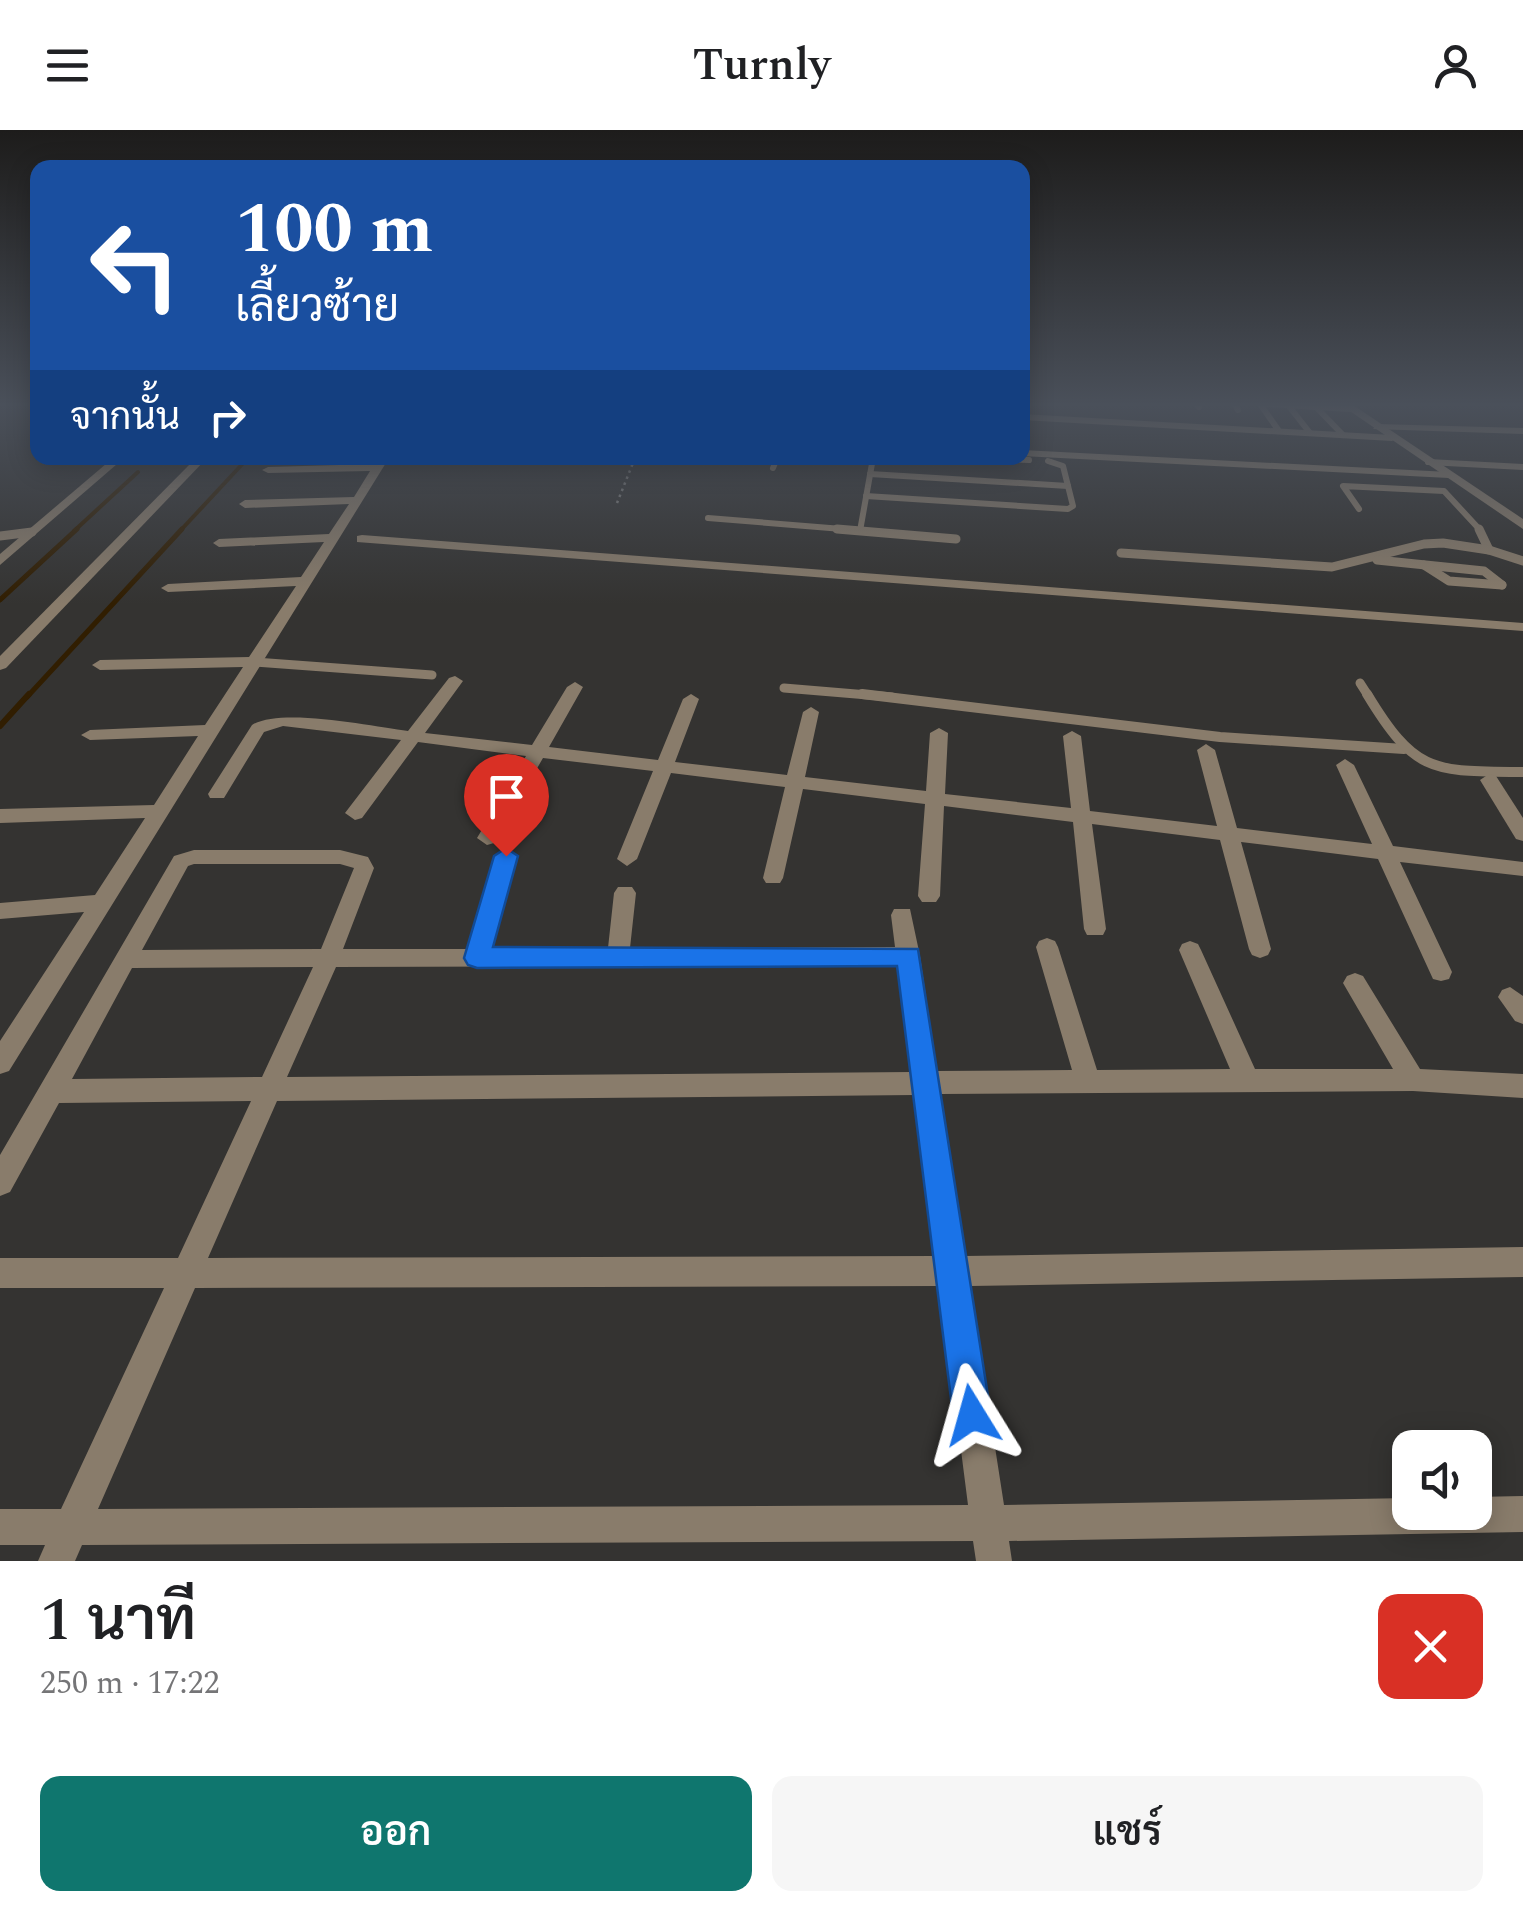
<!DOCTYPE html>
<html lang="th">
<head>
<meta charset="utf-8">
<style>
	body { margin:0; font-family:Spectral,Sarabun,serif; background:#f6f6f6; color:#202124; height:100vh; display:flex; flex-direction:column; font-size:38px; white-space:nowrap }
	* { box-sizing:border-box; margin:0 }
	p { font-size:32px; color:#757577 }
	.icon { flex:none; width:55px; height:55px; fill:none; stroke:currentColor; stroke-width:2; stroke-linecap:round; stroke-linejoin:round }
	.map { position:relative; height:1431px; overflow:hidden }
	.drawer { display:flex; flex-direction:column; background:#fff; flex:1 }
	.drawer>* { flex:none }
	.banner { position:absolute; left:30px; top:30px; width:1000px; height:305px; border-radius:20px; box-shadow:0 5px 25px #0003; background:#1a4fa0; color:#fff; overflow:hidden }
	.buttons { position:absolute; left:1392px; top:1300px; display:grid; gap:20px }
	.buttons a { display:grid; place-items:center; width:100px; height:100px; border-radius:20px; background:#fff; box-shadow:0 5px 25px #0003; font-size:50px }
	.pin { position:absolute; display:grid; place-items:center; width:85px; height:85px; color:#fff; margin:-102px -42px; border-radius:50% 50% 50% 0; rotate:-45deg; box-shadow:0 0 10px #0007 }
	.pin .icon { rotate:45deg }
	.me { position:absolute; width:110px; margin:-55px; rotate:352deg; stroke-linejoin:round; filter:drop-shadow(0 0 8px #0008) }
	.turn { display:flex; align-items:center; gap:35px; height:210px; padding:0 40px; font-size:45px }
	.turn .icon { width:130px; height:130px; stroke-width:2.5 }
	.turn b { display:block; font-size:70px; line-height:85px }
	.then { display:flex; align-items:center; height:95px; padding:0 40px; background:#0003; gap:20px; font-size:38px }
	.round { display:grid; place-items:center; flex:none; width:105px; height:105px; border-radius:20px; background:#f6f6f6 }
	.summary { display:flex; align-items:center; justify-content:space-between; height:170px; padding:0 40px }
	h1 { font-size:60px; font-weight:600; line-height:75px }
	.button { display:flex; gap:20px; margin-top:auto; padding:20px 40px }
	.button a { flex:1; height:115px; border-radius:20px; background:#0f766e; color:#fff; font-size:40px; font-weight:600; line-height:115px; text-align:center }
	.button a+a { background:#f6f6f6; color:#202124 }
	header { display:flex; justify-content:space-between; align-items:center; height:130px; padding:0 40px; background:#fff; font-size:45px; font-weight:600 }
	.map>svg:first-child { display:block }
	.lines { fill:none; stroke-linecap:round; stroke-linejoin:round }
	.stream-far2 { stroke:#311e01; stroke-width:4 }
	.stream-far1 { stroke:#311e01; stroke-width:5 }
	.stream { stroke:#311e01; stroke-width:6 }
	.path { stroke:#81807e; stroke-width:2.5; stroke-dasharray:2.5 4; stroke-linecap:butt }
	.service-far2 { stroke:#897c6b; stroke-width:6 }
	.service-far1 { stroke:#897c6b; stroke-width:9 }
	.service { stroke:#897c6b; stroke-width:10 }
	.minor { fill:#897c6b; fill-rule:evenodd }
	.tertiary { fill:#897c6b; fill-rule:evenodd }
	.route { fill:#1a73e8; stroke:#114b97; stroke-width:2.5 }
</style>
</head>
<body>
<header><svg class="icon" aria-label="menu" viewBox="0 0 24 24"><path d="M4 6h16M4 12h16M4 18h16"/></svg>Turnly<svg class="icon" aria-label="person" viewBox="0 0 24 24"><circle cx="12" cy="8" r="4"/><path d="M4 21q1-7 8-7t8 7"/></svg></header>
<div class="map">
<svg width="1523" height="1431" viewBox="0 0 1523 1431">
	<rect width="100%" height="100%" fill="#343331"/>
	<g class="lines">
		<!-- stream-far2 -->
		<g class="stream-far2">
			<polyline points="74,401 138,342"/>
			<polyline points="180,401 248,328"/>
		</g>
		<!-- stream-far1 -->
		<g class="stream-far1">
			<polyline points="0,470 77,399"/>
			<polyline points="27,567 182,399"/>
		</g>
		<!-- stream -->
		<polyline class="stream" points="0,596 29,564"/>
		<!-- path -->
		<polyline class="path" points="617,373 635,328"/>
		<!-- service-far2 -->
		<g class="service-far2">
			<polyline points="1196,273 1199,277"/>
			<polyline points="1234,273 1238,280"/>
			<polyline points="1254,273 1316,277 1343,305"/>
			<polyline points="1260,274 1279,301"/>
			<polyline points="1288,275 1310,303"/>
			<polyline points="1316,277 1350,279"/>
			<polyline points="1022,323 1449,345"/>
			<polyline points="984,328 1029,330"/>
			<polyline points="1428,332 1523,337"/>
			<polyline points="773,338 777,328"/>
			<polyline points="870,344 1068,356"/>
			<polyline points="866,366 1068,379 1073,376 1063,336 1048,331"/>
			<polyline points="1359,379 1343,356 1444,361 1481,401"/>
			<polyline points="708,388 867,401"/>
			<polyline points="860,401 873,328"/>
		</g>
		<!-- service-far1 -->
		<g class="service-far1">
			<polyline points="837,399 956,409"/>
			<polyline points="1479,399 1489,420"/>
			<polyline points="0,406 32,402"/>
			<polyline points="1121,423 1332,437 1424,414 1443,413 1489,420 1523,431"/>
			<polyline points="1377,430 1484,441 1502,455"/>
			<polyline points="1424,435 1449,451 1502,455"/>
			<polyline points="255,532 432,545"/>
			<polyline points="1360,553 1369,567"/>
			<polyline points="784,558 892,567"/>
		</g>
		<!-- service -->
		<g class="service">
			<polyline points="862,564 1220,607 1404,619"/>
			<path d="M1367,564C1416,645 1433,641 1523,642"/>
		</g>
		<!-- minor -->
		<g class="minor">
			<polygon points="1022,284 1392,305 1397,308 1392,311 1022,290"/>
			<polygon points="1377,294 1523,298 1523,304 1373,299"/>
			<polygon points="113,328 124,328 0,435 0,424"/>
			<polygon points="196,328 207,328 6,538 0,540 0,526"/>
			<polygon points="379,328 389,328 9,941 0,944 0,911 84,782 0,789 0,773 95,765 145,688 0,693 0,679 154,675 198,606 90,610 81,605 90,600 205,595 243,537 100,540 92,535 100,530 249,527 296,456 168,462 161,458 168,454 301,447 324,412 219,417 213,413 219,409 329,404 349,374 245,378 239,374 245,370 354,367 370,341 268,343 262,340 268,337 375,334"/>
			<polygon points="362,405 1523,493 1523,501 357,412 357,406"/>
			<path d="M455,546L463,551L425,603L532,615L567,557L575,552L583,557L549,617L658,630L683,569L691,564L699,569L675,632L787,645L803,582L811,577L819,582L805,647L926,661L930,603L939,598L948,603L945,664L1071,678L1063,606L1072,601L1081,606L1090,681L1217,696L1197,620L1206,614L1215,620L1237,698L1372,714L1336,635L1345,629L1354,635L1393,716L1523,732V746L1400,732L1452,842L1449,849L1441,851L1433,849L1378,729L1241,712L1271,819L1268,825L1260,828L1252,825L1249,819L1220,710L1092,694L1106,799L1103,805H1087L1084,799L1073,692L944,676L940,766L936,772H922L918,766L925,674L803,659L783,748L780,753H766L763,748L785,657L671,643L637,729L627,736L617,729L653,641L543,628L494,713L487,715L477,708L526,626L418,612L362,688L355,690L345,683L401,610L283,596L264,602L224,668H210L208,664L252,595C280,577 372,596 408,601L449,548Z"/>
			<polygon points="1489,644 1496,646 1523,688 1523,711 1516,709 1480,650"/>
			<path d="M506,719L516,726L491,819L608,818L614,763L618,757H632L636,763L630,818L895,817L891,785L894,779H910L920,826L937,941L1072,940L1036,817L1039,811L1047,808L1055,811L1058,817L1097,940L1230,939L1179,820L1182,814L1190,811L1198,814L1201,820L1255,939H1393L1343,853L1347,846L1355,843L1363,846L1420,939L1523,944V968L1413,961L940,964L965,1126L1523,1117V1147L970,1156L1004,1375L1410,1368V1382H1475V1367L1523,1366V1402L1009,1411L1012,1431H976L973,1411L82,1415L75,1431H38L45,1415H0V1379H61L164,1158H0V1128H178L251,971L59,973L10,1062L0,1066V1025L174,726L194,720H340L368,727L374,738L343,819H468L496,726ZM194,734H340L354,738L321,819L142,820L188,736ZM898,835L912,942L287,947L336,837ZM313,837L262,947L72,949L132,838ZM915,965L936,1126L208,1128L277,971ZM940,1156L968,1375L98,1379L195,1158Z"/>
			<polygon points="1510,857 1523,866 1523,894 1515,891 1498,867 1502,860"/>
		</g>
		<!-- tertiary -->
		<polygon class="tertiary" points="1338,273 1350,273 1523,389 1523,399"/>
	</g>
	<!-- sky -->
	<linearGradient id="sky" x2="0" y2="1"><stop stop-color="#1d1c1b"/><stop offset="0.58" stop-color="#4a505a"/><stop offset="1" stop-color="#4a505a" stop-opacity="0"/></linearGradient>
	<rect width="1523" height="474" fill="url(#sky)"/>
	<!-- route -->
	<polygon class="route" points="506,718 518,726 493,817 918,819 991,1285 986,1298 972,1304 959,1298 953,1285 897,836 477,838 468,835 464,828 494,726"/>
</svg>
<div class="buttons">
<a><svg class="icon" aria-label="sound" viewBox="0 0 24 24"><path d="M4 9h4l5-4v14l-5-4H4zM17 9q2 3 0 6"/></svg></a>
</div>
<div class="pin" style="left:506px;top:726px;background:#d93025"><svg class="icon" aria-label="arrive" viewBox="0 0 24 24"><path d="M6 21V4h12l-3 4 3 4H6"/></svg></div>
<svg class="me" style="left:972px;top:1285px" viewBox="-20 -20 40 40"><path d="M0-17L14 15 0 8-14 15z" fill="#1a73e8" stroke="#fff" stroke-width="4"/></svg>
<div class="banner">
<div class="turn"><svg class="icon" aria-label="left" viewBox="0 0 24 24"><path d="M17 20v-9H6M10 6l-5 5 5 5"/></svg><div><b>100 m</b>เลี้ยวซ้าย</div></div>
<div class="then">จากนั้น<svg class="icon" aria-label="right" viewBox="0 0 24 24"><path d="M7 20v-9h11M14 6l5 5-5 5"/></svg></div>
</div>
</div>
<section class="drawer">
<div class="summary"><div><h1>1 นาที</h1><p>250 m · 17:22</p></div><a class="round" style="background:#d93025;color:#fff"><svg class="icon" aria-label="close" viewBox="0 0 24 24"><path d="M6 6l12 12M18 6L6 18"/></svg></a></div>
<div class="button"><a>ออก</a><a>แชร์</a></div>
</section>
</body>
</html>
